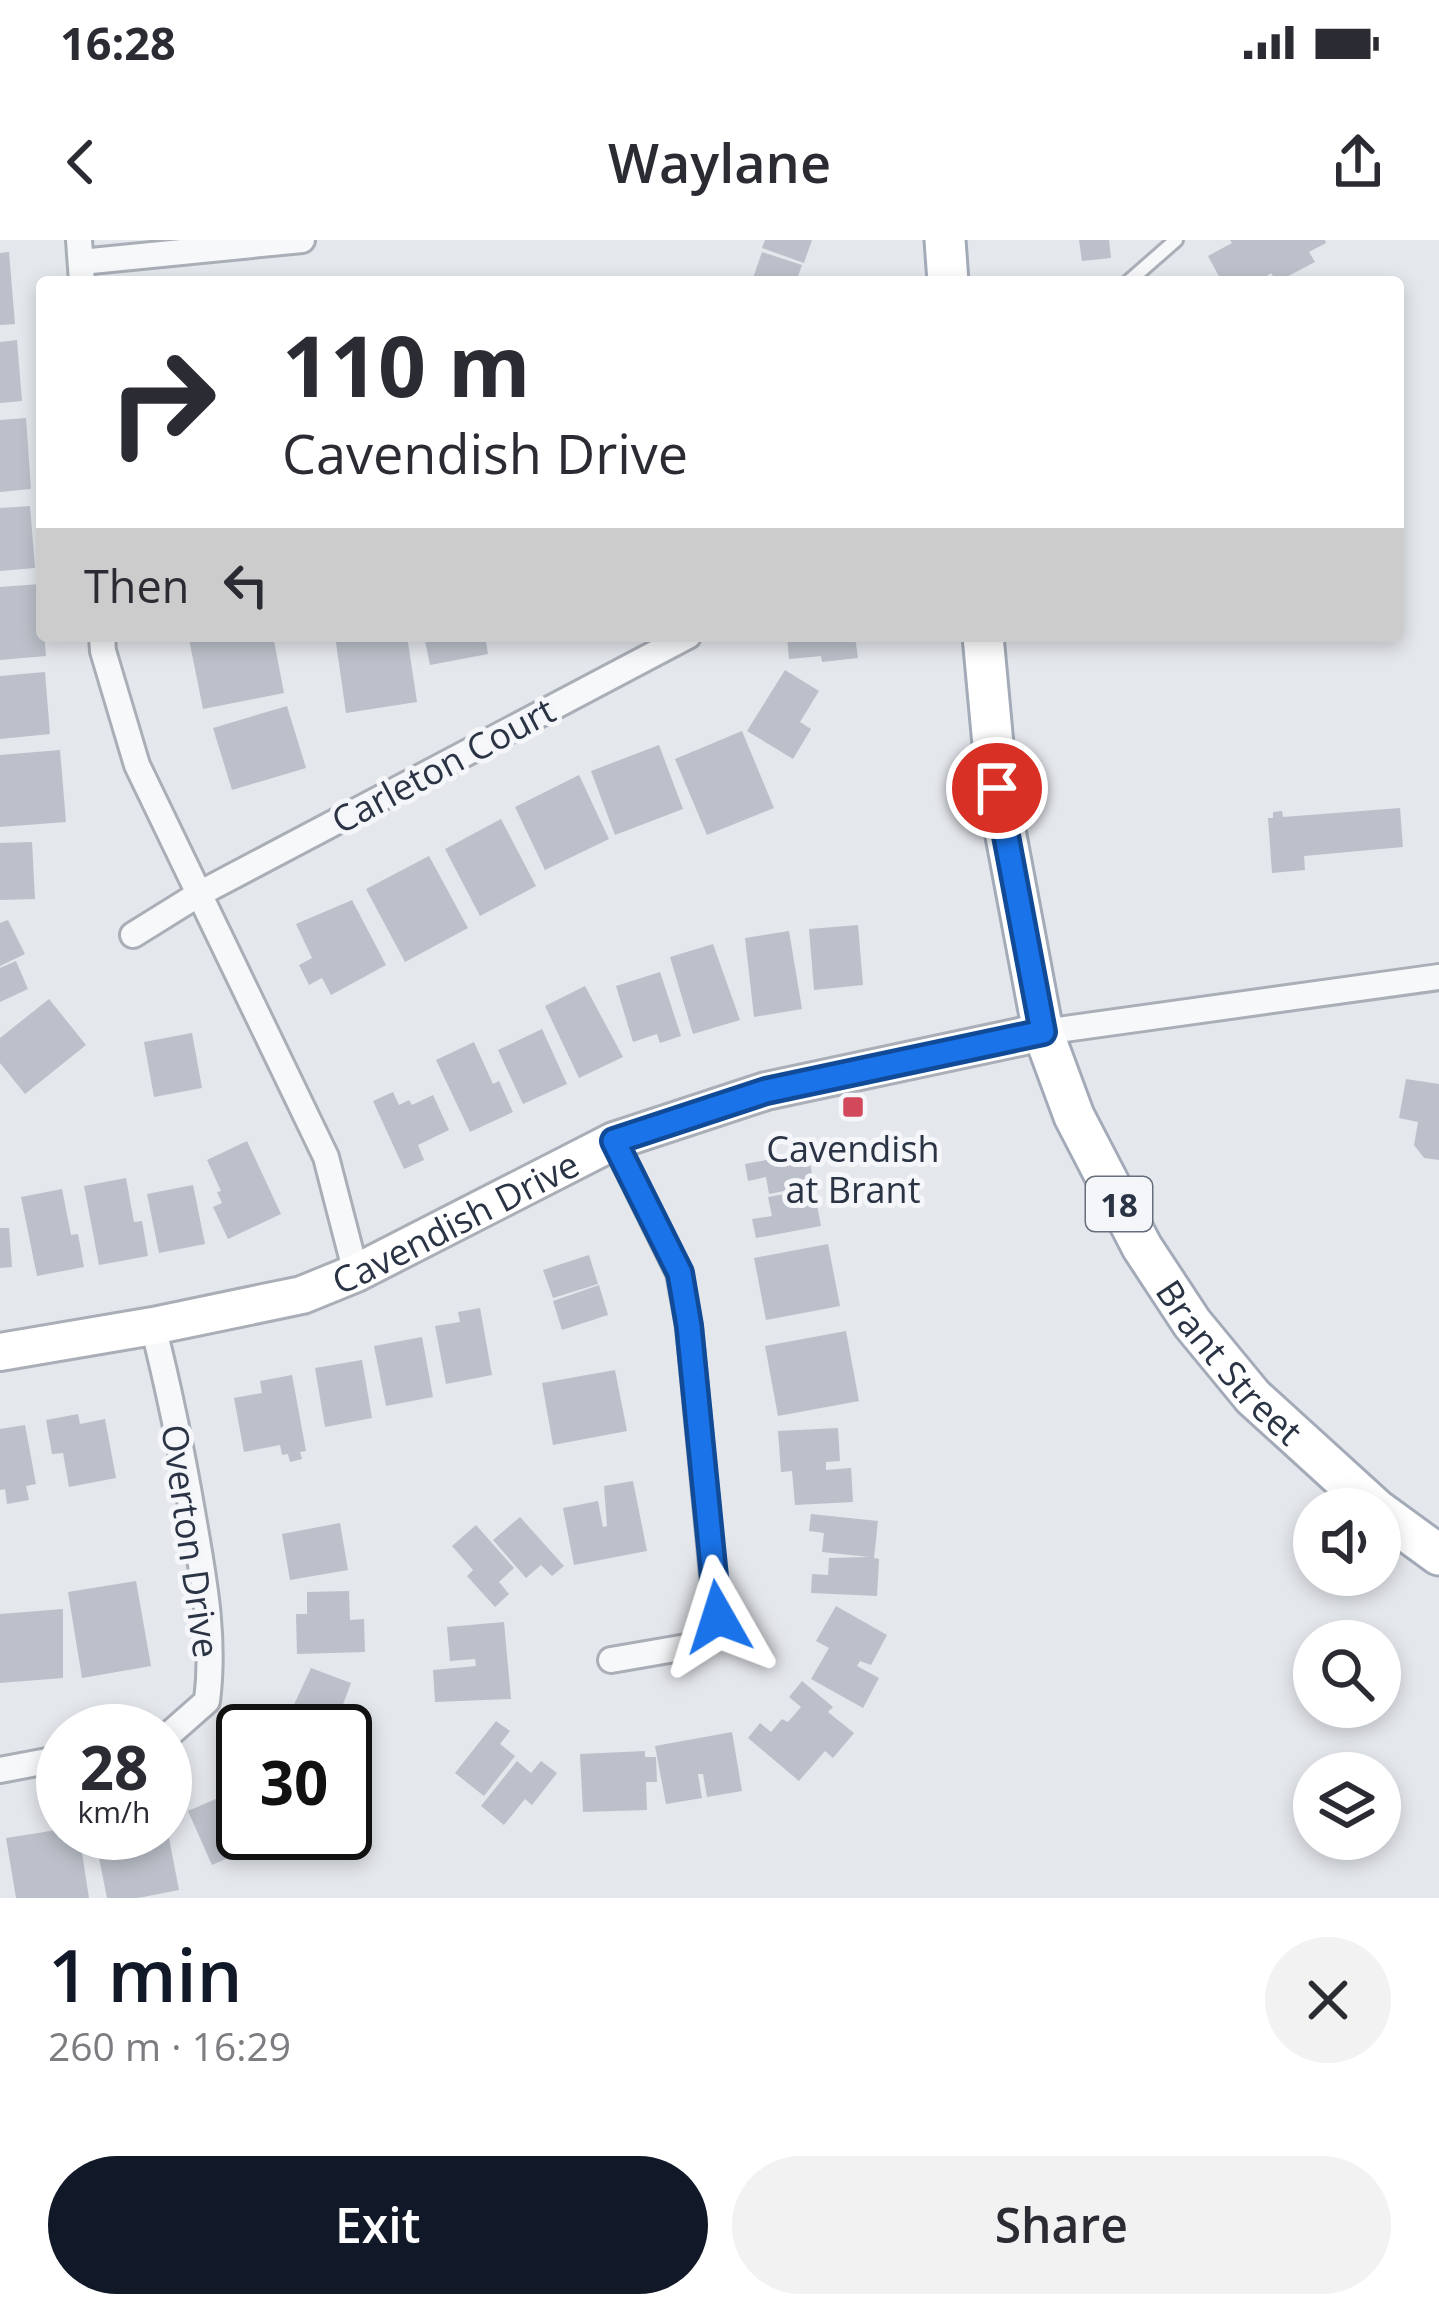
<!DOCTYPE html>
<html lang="en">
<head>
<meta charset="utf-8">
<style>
	body { margin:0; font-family:"Open Sans",sans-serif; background:#f2f2f3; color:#2b2b33; height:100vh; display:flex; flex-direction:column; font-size:45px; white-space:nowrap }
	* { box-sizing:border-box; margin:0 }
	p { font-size:39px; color:#7c7c81 }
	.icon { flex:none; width:66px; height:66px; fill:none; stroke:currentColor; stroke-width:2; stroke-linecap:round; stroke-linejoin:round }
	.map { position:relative; height:1658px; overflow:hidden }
	.side { display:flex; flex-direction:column; background:#fff; flex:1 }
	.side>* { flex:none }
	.guide { position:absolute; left:36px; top:36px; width:1368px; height:366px; border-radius:12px; box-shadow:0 6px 18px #0003; background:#fff; color:#2b2b33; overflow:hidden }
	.fabs { position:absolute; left:1293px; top:1248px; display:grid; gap:24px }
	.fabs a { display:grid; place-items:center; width:108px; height:108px; border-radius:50%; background:#fff; box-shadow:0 6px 18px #0003; font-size:60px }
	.speed { position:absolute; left:36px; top:1464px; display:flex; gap:24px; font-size:60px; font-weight:700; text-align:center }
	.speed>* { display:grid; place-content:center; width:156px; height:156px; border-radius:50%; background:#fff; box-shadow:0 6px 18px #0003; line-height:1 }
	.speed small { font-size:30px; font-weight:400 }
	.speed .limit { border:6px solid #111; border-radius:18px; background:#fff; color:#111 }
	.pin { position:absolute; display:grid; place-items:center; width:102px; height:102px; color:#fff; margin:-51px; border:6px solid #fff; border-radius:50%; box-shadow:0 3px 12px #0007 }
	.me { position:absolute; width:132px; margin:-66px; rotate:354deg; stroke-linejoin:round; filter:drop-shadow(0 0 9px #0008) }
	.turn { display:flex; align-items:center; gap:42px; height:252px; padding:0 48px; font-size:54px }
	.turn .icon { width:156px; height:156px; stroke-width:2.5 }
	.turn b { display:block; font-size:84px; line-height:102px }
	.then { display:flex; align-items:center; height:114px; padding:0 48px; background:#0003; gap:24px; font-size:45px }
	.round { display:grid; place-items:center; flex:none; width:126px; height:126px; border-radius:63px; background:#f2f2f3 }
	.summary { display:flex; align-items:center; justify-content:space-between; height:204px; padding:0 48px }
	h1 { font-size:72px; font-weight:600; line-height:90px; color:#111827 }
	.button { display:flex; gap:24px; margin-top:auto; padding:24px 48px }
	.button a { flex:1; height:138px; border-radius:72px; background:#111827; color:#fff; font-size:48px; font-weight:600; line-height:138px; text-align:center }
	.button a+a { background:#f2f2f3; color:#2b2b33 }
	.status { display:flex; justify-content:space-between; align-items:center; height:84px; padding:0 60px; background:#fff; direction:ltr }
	.status svg { height:33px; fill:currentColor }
	header { display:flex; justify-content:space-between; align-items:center; height:156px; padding:0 48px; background:#fff; font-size:54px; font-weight:600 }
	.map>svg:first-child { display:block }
	.building { fill:#bbc0ca }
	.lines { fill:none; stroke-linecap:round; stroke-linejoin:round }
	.lane-casing { stroke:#a9aeb7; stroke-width:18 }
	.street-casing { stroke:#a9aeb7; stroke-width:30 }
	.secondary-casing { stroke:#a9aeb7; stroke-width:42 }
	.primary-casing { stroke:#a3abb8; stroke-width:45 }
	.lane { stroke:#f7f8fa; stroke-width:12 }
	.street { stroke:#f7f8fa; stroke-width:24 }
	.secondary { stroke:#fff; stroke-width:36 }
	.primary { stroke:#fff; stroke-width:39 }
	.route-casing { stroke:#114b97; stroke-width:30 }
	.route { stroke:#1a73e8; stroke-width:21 }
	.poi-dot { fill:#d1495b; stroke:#f4f6f9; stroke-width:4.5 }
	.labels { text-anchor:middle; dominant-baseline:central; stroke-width:10; stroke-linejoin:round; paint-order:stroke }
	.shield { fill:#f4f6f9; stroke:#676e7b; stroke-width:3 }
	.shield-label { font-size:33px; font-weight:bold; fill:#2b3445 }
	.street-label { font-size:36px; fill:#2b3445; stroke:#f4f6f9 }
	.poi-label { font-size:36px; fill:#2b3445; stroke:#f4f6f9 }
</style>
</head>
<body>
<div class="status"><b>16:28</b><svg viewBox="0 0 49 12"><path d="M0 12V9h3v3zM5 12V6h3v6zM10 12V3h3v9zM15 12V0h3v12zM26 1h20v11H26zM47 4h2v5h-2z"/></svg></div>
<header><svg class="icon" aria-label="back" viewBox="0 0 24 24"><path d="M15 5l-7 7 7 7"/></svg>Waylane<svg class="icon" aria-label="share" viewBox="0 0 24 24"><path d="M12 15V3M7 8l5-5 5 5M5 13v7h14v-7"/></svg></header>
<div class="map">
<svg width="1439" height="1658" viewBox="0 0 1439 1658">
	<rect width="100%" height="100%" fill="#e4e7ec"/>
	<!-- building -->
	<g class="building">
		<polygon points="765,0 812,0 804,23 762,8"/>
		<polygon points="1079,0 1109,0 1111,18 1082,21"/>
		<polygon points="1230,0 1325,0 1326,3 1309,12 1315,22 1277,42 1271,33 1258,42 1222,42 1208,16 1232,3"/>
		<polygon points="9,12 15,84 0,85 0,13"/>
		<polygon points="762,12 802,25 796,42 752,41"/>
		<polygon points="17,100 22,161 0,163 0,102"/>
		<polygon points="26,178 31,249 0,252 0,180"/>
		<polygon points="30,266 35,328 0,331 0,268"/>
		<polygon points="40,344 46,416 0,420 0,347"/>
		<polygon points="204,396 273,396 284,453 203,469 189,399"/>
		<polygon points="335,396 407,396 417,462 346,473"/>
		<polygon points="424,396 485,396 488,414 430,425"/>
		<polygon points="787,396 855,396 858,418 822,422 821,416 789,419"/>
		<polygon points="785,430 819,451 800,482 811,489 793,519 747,491"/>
		<polygon points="45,432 50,494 0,499 0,436"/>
		<polygon points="287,466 306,528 232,550 213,488"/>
		<polygon points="742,491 774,568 707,595 675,519"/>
		<polygon points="659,505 683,569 615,595 591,531"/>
		<polygon points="60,510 66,582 0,587 0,515"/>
		<polygon points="579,535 609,599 545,630 515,567"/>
		<polygon points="1400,568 1403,607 1304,616 1305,630 1272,633 1268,578 1273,578 1273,572 1282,571 1283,577"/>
		<polygon points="501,579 536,646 480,676 445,609"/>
		<polygon points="32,602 35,659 0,660 0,603"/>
		<polygon points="429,616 468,688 405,722 366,649"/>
		<polygon points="352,660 386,725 331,755 322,738 309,745 299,725 312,718 296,684"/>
		<polygon points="8,680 25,714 0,726 0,683"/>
		<polygon points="858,685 863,745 814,750 809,689"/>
		<polygon points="789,691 802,769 754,777 745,698"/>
		<polygon points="713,704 740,780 693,794 670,717"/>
		<polygon points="16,721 28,749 0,762 0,728"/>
		<polygon points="660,732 681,796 660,803 657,794 633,802 616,746"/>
		<polygon points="585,746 623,817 579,838 545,766"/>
		<polygon points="49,759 86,805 25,854 0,823 0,798"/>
		<polygon points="542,789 567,844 523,864 498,810"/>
		<polygon points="192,793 202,848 154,857 144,802"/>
		<polygon points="474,802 493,844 499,841 513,872 470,892 436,820"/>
		<polygon points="1406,839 1439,844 1439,920 1424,918 1414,905 1418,882 1399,878"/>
		<polygon points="393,852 399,865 409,860 412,865 433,855 449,890 418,905 424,920 404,929 373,861"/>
		<polygon points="247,901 281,974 228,999 213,967 222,963 217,952 221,951 207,920"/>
		<polygon points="808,912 814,945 769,954 766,937 748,941 745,924"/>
		<polygon points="126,938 134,982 142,981 148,1016 99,1025 84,946"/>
		<polygon points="193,945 205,1004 159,1013 147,954"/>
		<polygon points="62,949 71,995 78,994 84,1027 37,1036 21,957"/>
		<polygon points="814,949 821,986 756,998 752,979 772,976 768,957"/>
		<polygon points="0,988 9,988 12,1027 0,1028"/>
		<polygon points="828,1004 840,1066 766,1080 754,1018"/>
		<polygon points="589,1015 598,1044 553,1058 543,1030"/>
		<polygon points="599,1045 608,1075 562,1090 553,1061"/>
		<polygon points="480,1068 492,1135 446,1144 435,1086 460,1082 458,1072"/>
		<polygon points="846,1091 859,1161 778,1176 765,1106"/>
		<polygon points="422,1097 433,1157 386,1166 374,1106"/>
		<polygon points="362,1120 372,1178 325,1187 315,1128"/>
		<polygon points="615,1130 627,1191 553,1205 542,1143"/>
		<polygon points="292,1135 306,1211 300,1212 302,1219 290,1222 288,1214 282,1215 280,1205 244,1212 234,1158 262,1153 260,1141"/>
		<polygon points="78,1174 80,1184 105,1179 116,1238 69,1247 63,1213 52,1214 46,1180"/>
		<polygon points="25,1185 36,1244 26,1246 29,1260 7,1264 5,1249 0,1250 0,1189"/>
		<polygon points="838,1188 840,1221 826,1222 826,1230 851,1228 853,1262 795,1265 792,1231 781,1232 778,1191"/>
		<polygon points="633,1241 647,1311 574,1325 563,1268 598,1261 603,1287 607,1286 604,1246"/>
		<polygon points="811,1274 878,1281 874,1318 879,1319 877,1356 811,1353 812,1334 828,1335 829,1318 869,1317 822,1312 824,1293 809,1291"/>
		<polygon points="520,1277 564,1326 552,1336 541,1325 526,1338 493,1300"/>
		<polygon points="340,1283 348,1330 290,1340 282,1294"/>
		<polygon points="476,1285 514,1328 499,1342 509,1354 495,1367 467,1336 473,1330 452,1306"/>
		<polygon points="136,1341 151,1426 82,1438 68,1352"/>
		<polygon points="349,1351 350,1380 364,1379 365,1412 297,1414 296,1374 307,1374 307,1352"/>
		<polygon points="836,1366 887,1395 871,1425 860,1421 857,1426 879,1438 863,1468 811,1439 829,1408 816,1401"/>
		<polygon points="63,1369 63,1438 0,1443 0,1374"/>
		<polygon points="504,1382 511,1459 435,1462 433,1430 476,1426 475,1419 450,1421 447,1387"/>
		<polygon points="311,1428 351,1443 333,1491 302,1491 285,1484"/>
		<polygon points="802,1441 833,1467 828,1472 854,1493 833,1518 825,1511 799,1541 748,1498 760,1483 771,1492 782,1479 788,1482 801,1467 789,1457"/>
		<polygon points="496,1481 510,1491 500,1504 515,1516 484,1556 455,1533"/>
		<polygon points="732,1492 742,1551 707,1557 703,1534 698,1534 702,1558 666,1564 655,1506"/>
		<polygon points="645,1511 645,1517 656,1517 657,1542 646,1542 647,1570 583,1572 580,1514"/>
		<polygon points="517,1521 531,1533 541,1521 557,1533 532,1565 525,1559 504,1585 481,1566"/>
		<polygon points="232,1552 243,1578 243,1593 250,1593 255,1606 212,1625 188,1571"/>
		<polygon points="63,1589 63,1593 79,1593 89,1658 16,1658 6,1598"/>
		<polygon points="94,1593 168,1593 179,1650 138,1658 107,1658"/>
	</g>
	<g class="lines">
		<defs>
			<polyline id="lane" points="1128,42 1176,0"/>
			<g id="street">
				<polyline points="79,0 82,42"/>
				<polyline points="81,22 302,0"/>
				<polyline points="102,396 103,411 137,525 326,917 356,1033"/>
				<polyline points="133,695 199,654 688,396"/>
				<polyline points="1043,792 1439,737"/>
				<path d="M153,1086C169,1149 182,1213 193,1277C204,1340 215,1398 207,1461L165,1498"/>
				<polyline points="611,1420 704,1404 717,1377 689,1086 679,1033 614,901"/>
				<polyline points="0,1530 63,1518"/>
			</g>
			<g id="secondary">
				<path id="s1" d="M0,1112L153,1086L302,1055L356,1033L614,901L766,851L1043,792"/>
			</g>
			<g id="primary">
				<polyline points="945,0 948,42"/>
				<path id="s2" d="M983,396L997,548L1043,792L1074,876L1142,1007L1192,1083L1253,1157L1376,1269"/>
				<polyline points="1380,1272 1439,1315"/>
			</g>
		</defs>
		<!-- lane casing -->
		<use href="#lane" class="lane-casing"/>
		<!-- street casing -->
		<use href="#street" class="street-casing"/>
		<!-- secondary casing -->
		<use href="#secondary" class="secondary-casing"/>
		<!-- primary casing -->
		<use href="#primary" class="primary-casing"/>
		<!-- lane -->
		<use href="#lane" class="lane"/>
		<!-- street -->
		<use href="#street" class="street"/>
		<!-- secondary -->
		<use href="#secondary" class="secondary"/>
		<!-- primary -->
		<use href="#primary" class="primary"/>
	</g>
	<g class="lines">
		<defs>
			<polyline id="route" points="718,1377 689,1086 680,1033 614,901 766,851 1043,792 997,548"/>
		</defs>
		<!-- route casing -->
		<use href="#route" class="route-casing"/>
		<!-- route -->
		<use href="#route" class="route"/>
	</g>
	<!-- markers -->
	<rect class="poi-dot" x="841" y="855" width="24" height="24" rx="6"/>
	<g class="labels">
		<!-- shield labels -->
		<rect class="shield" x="1086" y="937" width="66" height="54" rx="9"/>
		<g class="shield-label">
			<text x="1119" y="964">18</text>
		</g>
		<!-- street labels -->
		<g class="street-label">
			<text transform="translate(443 525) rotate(-28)">Carleton Court</text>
			<text stroke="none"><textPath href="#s1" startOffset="477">Cavendish Drive</textPath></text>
			<text stroke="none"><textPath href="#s2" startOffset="783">Brant Street</textPath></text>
			<text transform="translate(191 1301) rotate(82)">Overton Drive</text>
		</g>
		<!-- poi labels -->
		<g class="poi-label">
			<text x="853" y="908">Cavendish<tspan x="853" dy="41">at Brant</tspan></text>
		</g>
	</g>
</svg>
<div class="fabs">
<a><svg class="icon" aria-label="sound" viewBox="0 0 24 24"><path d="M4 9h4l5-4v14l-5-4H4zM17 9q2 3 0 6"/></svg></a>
<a><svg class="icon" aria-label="search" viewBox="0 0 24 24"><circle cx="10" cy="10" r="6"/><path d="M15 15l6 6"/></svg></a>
<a><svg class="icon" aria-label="layers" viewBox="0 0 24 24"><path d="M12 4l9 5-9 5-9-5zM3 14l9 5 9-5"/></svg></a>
</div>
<div class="speed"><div>28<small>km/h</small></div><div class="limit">30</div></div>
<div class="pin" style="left:997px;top:548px;background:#d93025"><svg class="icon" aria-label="arrive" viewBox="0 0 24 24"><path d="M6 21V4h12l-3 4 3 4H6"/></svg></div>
<svg class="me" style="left:718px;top:1377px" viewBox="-20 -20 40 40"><path d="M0-17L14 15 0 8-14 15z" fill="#1a73e8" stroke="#fff" stroke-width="4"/></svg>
<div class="guide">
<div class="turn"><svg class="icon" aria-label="right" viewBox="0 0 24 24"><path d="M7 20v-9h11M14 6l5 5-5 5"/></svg><div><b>110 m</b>Cavendish Drive</div></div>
<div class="then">Then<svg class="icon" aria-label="left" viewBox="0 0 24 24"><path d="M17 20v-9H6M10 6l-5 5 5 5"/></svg></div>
</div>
</div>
<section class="side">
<div class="summary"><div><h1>1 min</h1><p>260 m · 16:29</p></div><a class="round"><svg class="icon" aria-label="close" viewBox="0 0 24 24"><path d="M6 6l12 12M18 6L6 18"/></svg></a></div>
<div class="button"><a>Exit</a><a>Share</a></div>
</section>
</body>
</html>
